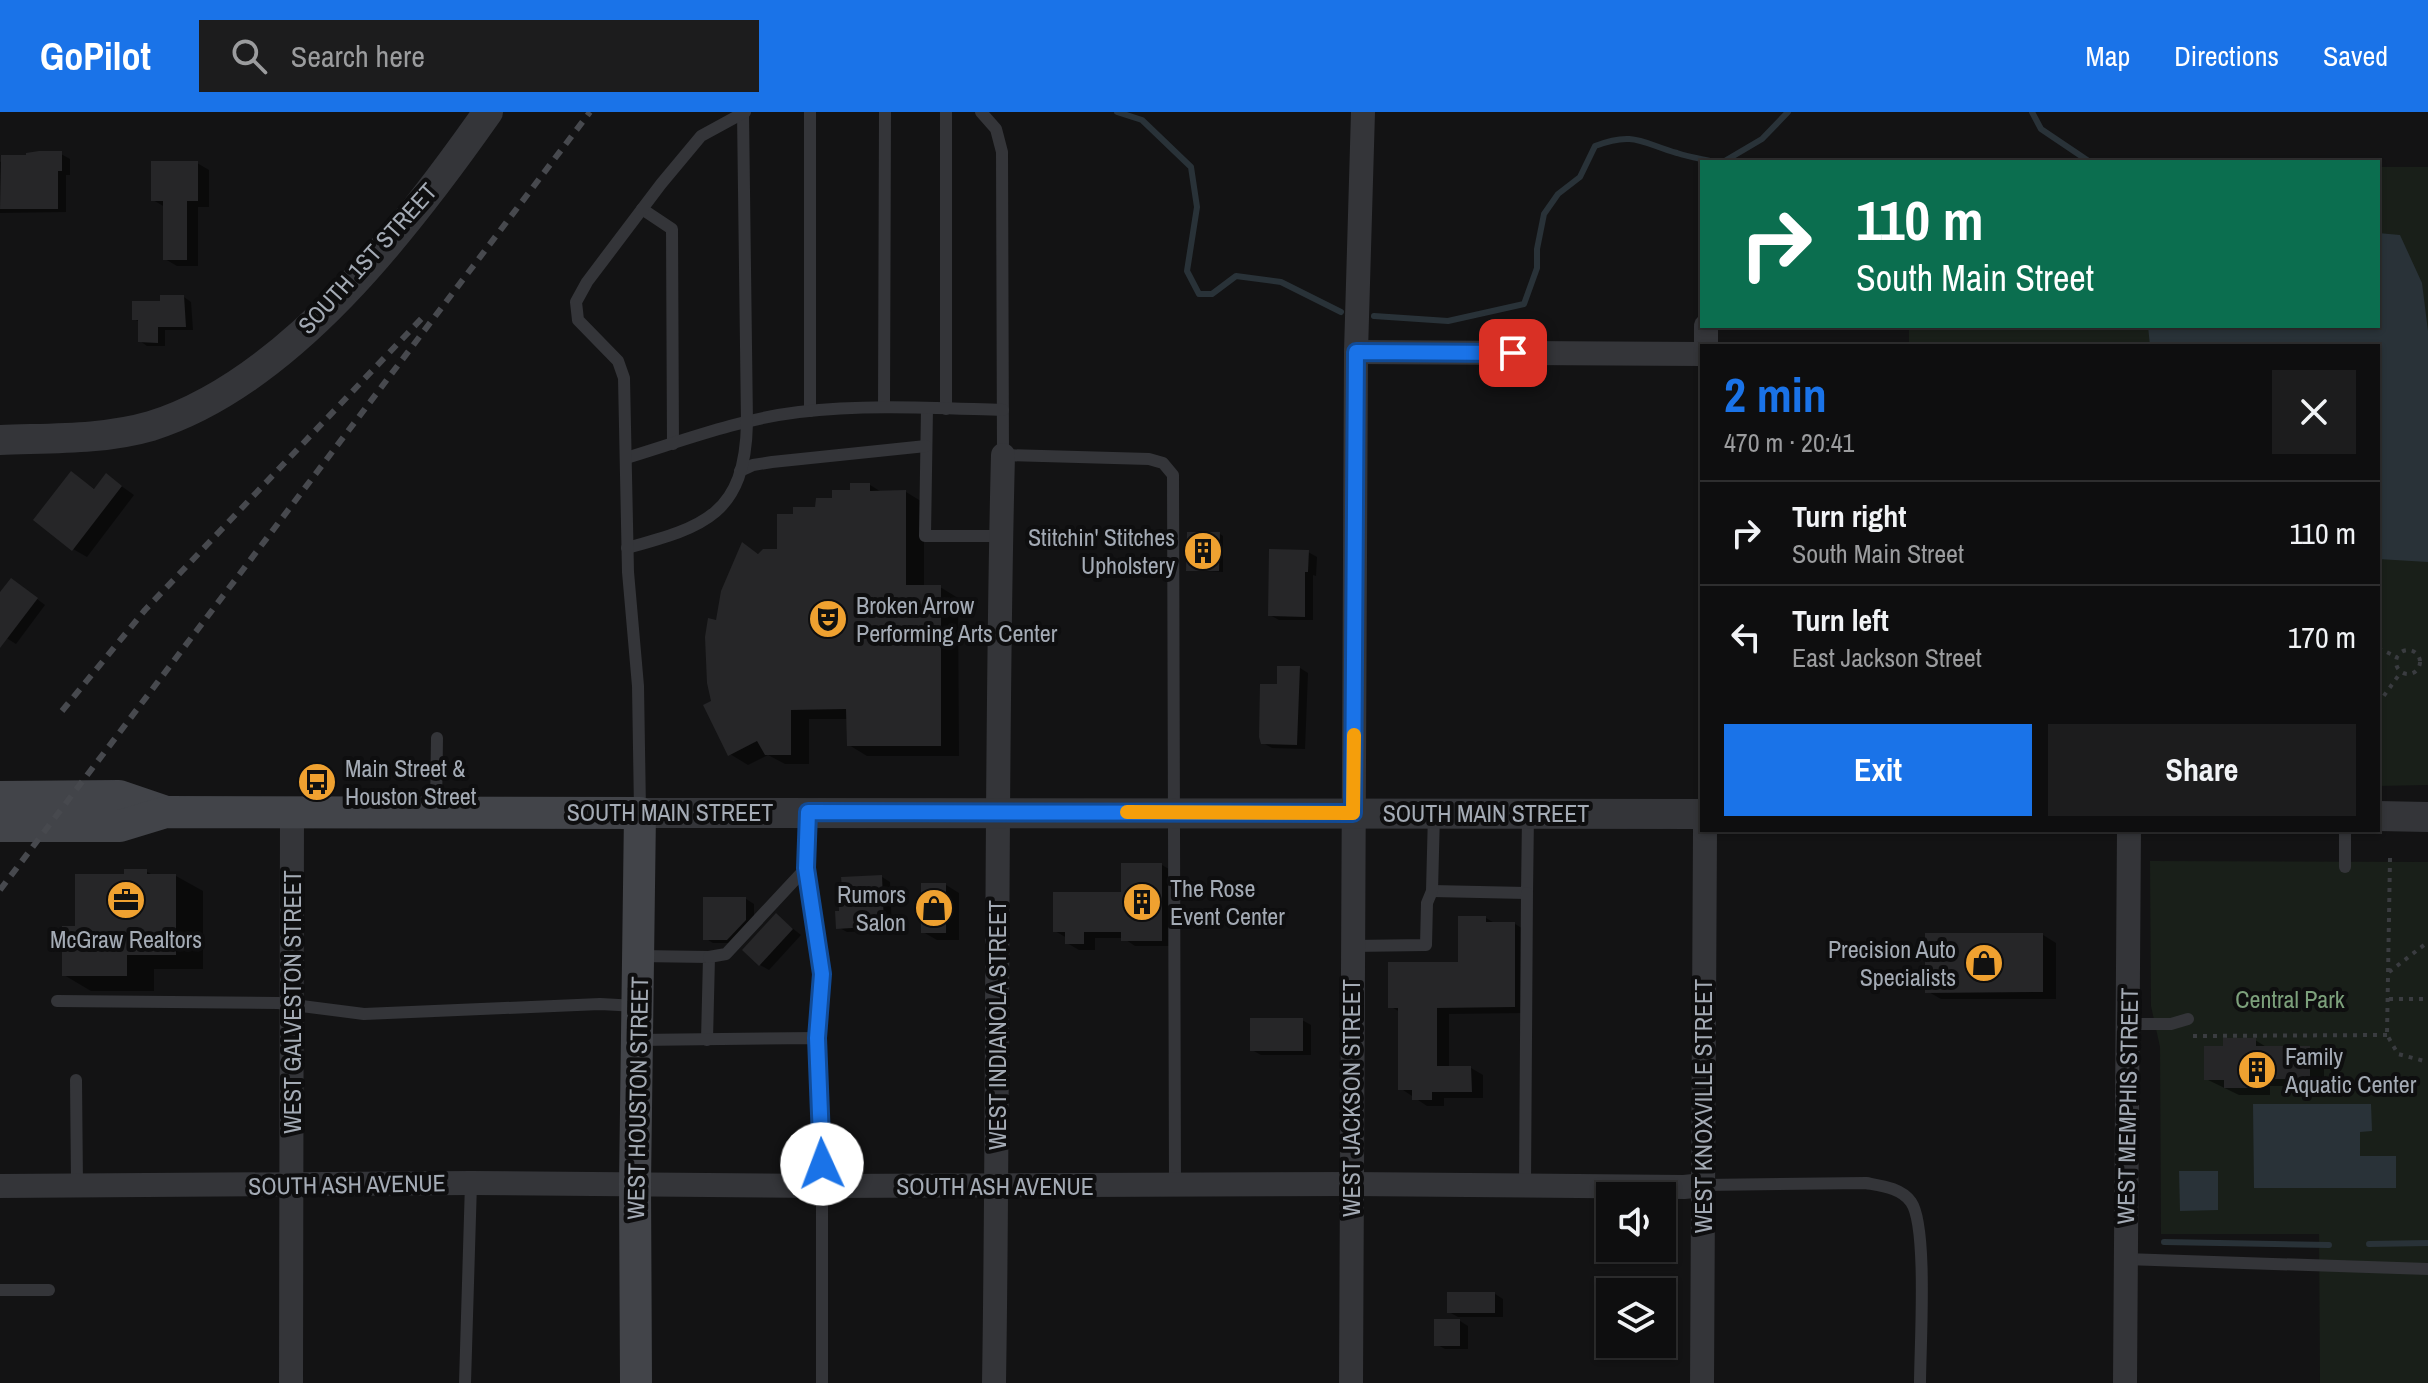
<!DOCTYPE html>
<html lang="en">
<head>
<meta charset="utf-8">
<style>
	body { margin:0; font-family:"Archivo Narrow",sans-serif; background:#1c1c1d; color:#f1f3f6; height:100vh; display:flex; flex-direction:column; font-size:30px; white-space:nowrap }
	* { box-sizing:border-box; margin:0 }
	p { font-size:26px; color:#9b9c9e }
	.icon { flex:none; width:44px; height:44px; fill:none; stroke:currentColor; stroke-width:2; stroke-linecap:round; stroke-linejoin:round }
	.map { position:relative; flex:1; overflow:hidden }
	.side { position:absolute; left:1700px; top:232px; width:680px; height:488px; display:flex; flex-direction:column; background:#0e0e0f; border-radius:0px; box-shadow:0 2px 6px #0004,0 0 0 2px #2e2e2f }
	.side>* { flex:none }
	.hud { position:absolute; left:1700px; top:48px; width:680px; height:168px; border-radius:0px; box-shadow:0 2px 6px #0004,0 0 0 2px #2e2e2f; background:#0b6e4f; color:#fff; overflow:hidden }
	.buttons { position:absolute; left:1596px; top:1070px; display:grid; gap:16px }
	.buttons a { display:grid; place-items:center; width:80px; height:80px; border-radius:0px; background:#0e0e0f; box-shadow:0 2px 6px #0004,0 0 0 2px #2e2e2f; font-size:40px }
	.pin { position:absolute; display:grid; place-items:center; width:68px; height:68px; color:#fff; margin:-34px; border-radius:16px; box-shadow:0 4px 12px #0006 }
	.me { position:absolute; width:88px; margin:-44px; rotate:358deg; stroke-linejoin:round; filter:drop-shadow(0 0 6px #0008) }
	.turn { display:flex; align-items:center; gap:28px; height:168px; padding:0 24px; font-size:36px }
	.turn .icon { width:104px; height:104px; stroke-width:2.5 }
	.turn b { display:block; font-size:56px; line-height:68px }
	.round { display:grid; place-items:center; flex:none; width:84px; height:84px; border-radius:0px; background:#1c1c1d }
	.head { display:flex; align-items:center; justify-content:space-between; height:136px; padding:0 24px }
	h1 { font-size:48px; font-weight:700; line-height:60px; color:#1a73e8 }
	.cta { display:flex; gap:16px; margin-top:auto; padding:16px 24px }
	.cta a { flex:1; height:92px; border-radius:0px; background:#1a73e8; color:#fff; font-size:32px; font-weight:700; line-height:92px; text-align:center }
	.cta a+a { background:#1c1c1d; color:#f1f3f6 }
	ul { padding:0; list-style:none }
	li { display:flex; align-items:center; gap:24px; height:104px; padding:0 24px; border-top:2px solid #2e2e2f }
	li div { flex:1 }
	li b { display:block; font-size:30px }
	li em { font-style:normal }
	header { display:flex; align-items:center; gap:48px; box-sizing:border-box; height:112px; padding:0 40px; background:#1a73e8; color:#fff }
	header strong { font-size:38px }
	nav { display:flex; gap:44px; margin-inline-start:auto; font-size:28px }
	.search { width:560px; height:72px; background:#1c1c1d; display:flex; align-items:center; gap:20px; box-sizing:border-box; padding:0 28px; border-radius:0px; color:#9b9c9e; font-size:30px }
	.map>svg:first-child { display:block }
	.green { fill:#191f19 }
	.water { fill:#293238 }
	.shadow { fill:#0007 }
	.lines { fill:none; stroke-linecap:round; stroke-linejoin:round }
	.stream { stroke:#293238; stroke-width:6 }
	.building { fill:#262628 }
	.path { stroke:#3a3c40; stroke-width:4; stroke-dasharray:4 6; stroke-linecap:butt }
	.service { stroke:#343539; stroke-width:12 }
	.minor { stroke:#343539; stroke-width:24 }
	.tertiary { stroke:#343539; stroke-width:30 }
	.secondary { stroke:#424449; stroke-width:32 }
	.rail { stroke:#47494e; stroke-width:6; stroke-dasharray:10 8; stroke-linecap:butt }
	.route-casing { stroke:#114b97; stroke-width:20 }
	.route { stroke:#1a73e8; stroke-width:14 }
	.slow { stroke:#f59e0b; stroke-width:14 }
	.labels { text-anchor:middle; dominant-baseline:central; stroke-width:8; stroke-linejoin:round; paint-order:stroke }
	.street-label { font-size:24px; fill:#a4abb5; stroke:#0e0e0f }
	.poi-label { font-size:24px; fill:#a4abb5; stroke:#0e0e0f; text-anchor:start }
	.park-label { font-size:24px; fill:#7ca07b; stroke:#0e0e0f }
</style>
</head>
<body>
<header>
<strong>GoPilot</strong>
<div class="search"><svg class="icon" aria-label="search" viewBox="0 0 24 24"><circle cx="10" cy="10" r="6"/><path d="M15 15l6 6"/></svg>Search here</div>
<nav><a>Map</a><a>Directions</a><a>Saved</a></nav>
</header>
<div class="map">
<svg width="2428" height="1271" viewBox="0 0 2428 1271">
	<rect width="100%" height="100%" fill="#131314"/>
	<!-- green -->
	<g class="green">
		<polygon points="2378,55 2428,55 2428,673 2378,674 2378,234 1909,234 1909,214 2378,214"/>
		<polygon points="2150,749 2428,750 2428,1271 2320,1271 2319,1122 2161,1122 2160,935 2151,894"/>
	</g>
	<!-- water -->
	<g class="water">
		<polygon points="2378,121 2400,123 2422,171 2428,219 2428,450 2378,447 2378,234 2150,234 2148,214 2378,214"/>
		<polygon points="2253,992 2371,992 2372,1019 2360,1020 2360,1044 2396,1044 2396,1076 2254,1076"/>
		<polygon points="2179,1059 2218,1059 2218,1098 2180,1099"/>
	</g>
	<!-- shadow -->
	<g class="shadow">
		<polygon points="61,42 70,47 70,63 66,63 66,100 0,101 0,50"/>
		<polygon points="197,51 209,58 209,95 198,95 198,154 177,154 165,147 165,95 153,88"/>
		<polygon points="184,185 191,190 193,218 165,218 165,234 147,234 140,229 140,210 134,207 162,191"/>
		<polygon points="72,362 96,378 107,364 134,383 87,445 73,437"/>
		<polygon points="870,373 883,381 906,380 924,391 924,475 940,475 958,486 959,644 867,644 849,633 849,607 809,607 809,652 785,652 768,643 748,653 730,642 713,591 718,510 743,433 760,443 779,439 795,404"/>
		<polygon points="1220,422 1223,424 1223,460 1188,458"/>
		<polygon points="1308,440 1317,445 1316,464 1313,463 1313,508 1279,508 1270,503"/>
		<polygon points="20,474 45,493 16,532 0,522 0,484"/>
		<polygon points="1300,556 1308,561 1305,637 1272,636 1263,631 1279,574"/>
		<polygon points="1162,753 1174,760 1174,834 1135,834 1123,826 1095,826 1095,838 1079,838 1067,831 1067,826 1055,819 1123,782"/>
		<polygon points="146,759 154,764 176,764 203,779 203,857 154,857 154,879 91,879 64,863 77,816 126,764"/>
		<polygon points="882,765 890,770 892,818 847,820 838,815 844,778"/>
		<polygon points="946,773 959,781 959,828 937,828 923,820"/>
		<polygon points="746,787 754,792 754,813 736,831 713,831 705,826"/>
		<polygon points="777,804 801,823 769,858 760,853"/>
		<polygon points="1486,806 1496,812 1515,812 1527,819 1527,901 1449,902 1449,956 1471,956 1483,963 1483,986 1444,986 1444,994 1427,994 1400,976 1400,900 1390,894 1460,852"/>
		<polygon points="2043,823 2056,831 2056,887 1941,887 1927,879"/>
		<polygon points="1302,908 1311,913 1311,943 1261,943 1252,938"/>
		<polygon points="2255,928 2268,936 2310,936 2324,943 2324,974 2270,974 2270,983 2239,983 2206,967 2225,936"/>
		<polygon points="1495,1182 1503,1187 1503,1205 1458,1205 1449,1200"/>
		<polygon points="1460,1209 1468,1214 1468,1237 1445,1237 1436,1232"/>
	</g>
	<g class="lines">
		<!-- stream -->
		<g class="stream">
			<polyline points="1117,0 1142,8 1191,55 1197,95 1187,159 1199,182 1212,182 1236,164 1281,170 1341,200"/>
			<polyline points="2032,0 2041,17 2090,50"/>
			<polyline points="1723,50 1762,27 1788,0"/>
			<path d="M1374,204L1448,209L1524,192L1537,156V137L1544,102L1558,82L1580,65L1595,34C1634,19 1642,31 1677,41C1689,45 1702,47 1715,50"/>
			<polyline points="2164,1130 2329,1133"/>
			<polyline points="2369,1132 2428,1131"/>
		</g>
	</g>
	<!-- building -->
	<g class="building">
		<polygon points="39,39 62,39 62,59 58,59 58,97 0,97 1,43 26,43 26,41"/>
		<polygon points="151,49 198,49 198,89 187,89 187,148 163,148 163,89 151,89"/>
		<polygon points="160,183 184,183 186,215 158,215 158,231 138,230 138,208 132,208 132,189 160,189"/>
		<polygon points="71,359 94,377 106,361 122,374 72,439 33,408"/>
		<polygon points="850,371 870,371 870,379 906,378 906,473 941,473 941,634 847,634 846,597 791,598 791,643 765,643 757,629 728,644 703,593 711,589 707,571 705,525 708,506 716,508 721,479 742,430 758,442 763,437 777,437 777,402 793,402 793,395 815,395 816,386 832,386 832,378 850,378"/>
		<polygon points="1187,420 1220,420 1219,459 1186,459"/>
		<polygon points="1269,437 1309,438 1308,460 1305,460 1305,505 1268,504"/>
		<polygon points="11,466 38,486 0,536 0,480"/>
		<polygon points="1277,554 1300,554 1297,633 1261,632 1259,625 1260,572 1277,572"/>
		<polygon points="1121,751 1162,751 1162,829 1121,829 1121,820 1084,820 1084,832 1065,832 1065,820 1053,820 1053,780 1121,780"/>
		<polygon points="124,757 147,757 147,762 176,762 176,843 127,843 127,864 62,864 62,814 75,814 75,762 124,762"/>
		<polygon points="882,763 884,814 836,817 835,799 839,799 838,776 842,776 841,765"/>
		<rect x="921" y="771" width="25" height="50"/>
		<polygon points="703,785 746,785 746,808 727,828 703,828"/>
		<polygon points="776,801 793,817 759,854 742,838"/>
		<polygon points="1458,804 1486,804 1486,810 1515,810 1515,895 1437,896 1437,954 1471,954 1472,980 1432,980 1432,988 1412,988 1412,978 1398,978 1398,896 1388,896 1388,850 1458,850"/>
		<polygon points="1925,821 2043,821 2043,880 1925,881"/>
		<rect x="1250" y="906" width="53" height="33"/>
		<polygon points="2223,926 2256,926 2256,934 2310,934 2310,967 2257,967 2257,976 2224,976 2224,968 2204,968 2204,934 2223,934"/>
		<rect x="1447" y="1180" width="48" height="21"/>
		<rect x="1434" y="1207" width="26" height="27"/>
	</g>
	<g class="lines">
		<!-- path -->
		<g class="path">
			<polyline points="2378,536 2397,545"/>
			<circle cx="2408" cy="550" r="12"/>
			<polyline points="2378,592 2401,560"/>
			<polyline points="2390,746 2387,923 2398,942 2428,950"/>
			<polyline points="2389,860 2428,830"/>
			<polyline points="2389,887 2428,887"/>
			<polyline points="2193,924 2387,923"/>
		</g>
		<!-- service -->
		<g class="service">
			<polyline points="810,0 810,299"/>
			<polyline points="946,0 946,297"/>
			<polyline points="981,0 996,17 1002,40 1003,343 1149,347 1163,351 1173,363 1175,1073"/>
			<polyline points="642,97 672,117 673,332"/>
			<polyline points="884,295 885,0"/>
			<polyline points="927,296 925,424 1001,424"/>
			<path d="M626,346C682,329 740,307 799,300C867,292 935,296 1003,298"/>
			<polyline points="740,359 753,353 772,350 926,334"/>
			<path d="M627,436C705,415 745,402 747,311L743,1"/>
			<polyline points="436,698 437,626"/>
			<polyline points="640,698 638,574 628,460 624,266 618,249 578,208 576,190 587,170 661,72 701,24 745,0"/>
			<polyline points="2345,718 2345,755"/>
			<polyline points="806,756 822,862 817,926"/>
			<polyline points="1432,779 1527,781 1528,703"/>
			<polyline points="1352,834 1426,833 1427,791 1432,779 1434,701"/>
			<polyline points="639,844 709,845 707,928"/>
			<polyline points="709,845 726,842 806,756 808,702"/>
			<polyline points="57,889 278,891 364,902 600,892 637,894"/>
			<polyline points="2127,912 2171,912 2188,907"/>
			<polyline points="637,928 817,926 822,1052 822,1271"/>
			<polyline points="76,968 77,1073"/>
			<polyline points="1525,1073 1527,781"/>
			<path d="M1703,1073L1866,1071C1882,1074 1901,1076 1911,1090C1928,1114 1920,1236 1920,1271"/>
			<polyline points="2125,1147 2428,1157"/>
			<polyline points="0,1178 49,1178"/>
			<polyline points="465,1271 471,1071"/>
		</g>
		<!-- minor -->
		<g class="minor">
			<polyline points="1706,214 1706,234"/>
			<polyline points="1356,240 1702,242"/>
			<polyline points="0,1074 471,1071 822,1074 1351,1072 1684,1075 1703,1073"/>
			<polyline points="291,1271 292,701"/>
			<path d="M994,1271C999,962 995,653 1003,343"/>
			<polyline points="1351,1271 1356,240 1363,0"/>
			<polyline points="1702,1271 1705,718"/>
			<polyline points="2125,1271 2129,718"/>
		</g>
		<!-- tertiary -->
		<g class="tertiary">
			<path d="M0,328C49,326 103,328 151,314C289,271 408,114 488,0"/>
			<polyline points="640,701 1702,702"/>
			<polyline points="2378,704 2428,705"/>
		</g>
		<!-- secondary -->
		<g class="secondary">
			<polyline points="0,685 119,684 166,700"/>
			<polyline points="0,714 120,714 166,700 640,701 635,1072 636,1271"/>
		</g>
		<!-- rail -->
		<g class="rail">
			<polyline points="62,599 145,498 424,204"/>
			<polyline points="0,778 590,0"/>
		</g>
	</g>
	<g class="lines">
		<defs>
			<polyline id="route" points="822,1052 817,926 822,862 806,756 808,700 1353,701 1356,240 1513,241"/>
		</defs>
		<!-- route casing -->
		<use href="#route" class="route-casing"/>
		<!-- route -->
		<use href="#route" class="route"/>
		<!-- slow -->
		<polyline class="slow" points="1127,700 1353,701 1354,623"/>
	</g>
	<!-- icons -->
	<defs>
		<symbol id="building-disc" viewBox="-11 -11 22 22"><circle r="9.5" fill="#efa130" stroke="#0e0e0f"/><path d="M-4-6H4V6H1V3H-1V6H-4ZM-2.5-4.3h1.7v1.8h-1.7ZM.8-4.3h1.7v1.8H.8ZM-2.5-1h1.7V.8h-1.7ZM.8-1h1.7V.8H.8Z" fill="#111"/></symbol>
		<symbol id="theatre-disc" viewBox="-11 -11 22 22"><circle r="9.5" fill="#efa130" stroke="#0e0e0f"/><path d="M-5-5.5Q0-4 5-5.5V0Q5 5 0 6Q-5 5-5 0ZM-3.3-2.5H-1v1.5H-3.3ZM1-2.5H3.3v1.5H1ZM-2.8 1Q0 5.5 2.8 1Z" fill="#111"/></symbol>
		<symbol id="bus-disc" viewBox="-11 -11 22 22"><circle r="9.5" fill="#efa130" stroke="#0e0e0f"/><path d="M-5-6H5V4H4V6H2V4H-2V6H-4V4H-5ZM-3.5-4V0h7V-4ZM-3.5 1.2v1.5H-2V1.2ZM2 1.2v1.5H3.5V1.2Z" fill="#111"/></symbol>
		<symbol id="office-disc" viewBox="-11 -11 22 22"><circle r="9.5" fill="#efa130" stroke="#0e0e0f"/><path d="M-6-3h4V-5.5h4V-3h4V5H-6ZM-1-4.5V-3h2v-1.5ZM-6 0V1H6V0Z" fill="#111"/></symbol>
		<symbol id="shop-disc" viewBox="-11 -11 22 22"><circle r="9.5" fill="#efa130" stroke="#0e0e0f"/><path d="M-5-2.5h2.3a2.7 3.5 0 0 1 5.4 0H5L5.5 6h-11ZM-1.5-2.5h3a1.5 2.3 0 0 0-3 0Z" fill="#111"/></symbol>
	</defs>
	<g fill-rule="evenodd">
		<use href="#building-disc" x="1181" y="417" width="44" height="44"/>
		<use href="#theatre-disc" x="806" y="485" width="44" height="44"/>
		<use href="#bus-disc" x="295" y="648" width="44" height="44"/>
		<use href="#office-disc" x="104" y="766" width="44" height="44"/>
		<use href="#building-disc" x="1120" y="768" width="44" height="44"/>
		<use href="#shop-disc" x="912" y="774" width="44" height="44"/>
		<use href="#shop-disc" x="1962" y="829" width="44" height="44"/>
		<use href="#building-disc" x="2235" y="936" width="44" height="44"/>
	</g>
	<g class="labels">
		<!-- street labels -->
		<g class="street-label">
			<text transform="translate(367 146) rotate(-48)">SOUTH 1ST STREET</text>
			<text x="670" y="700">SOUTH MAIN STREET</text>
			<text x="1486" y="701">SOUTH MAIN STREET</text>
			<text transform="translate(292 890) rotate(-90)">WEST GALVESTON STREET</text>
			<text transform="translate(997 913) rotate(-90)">WEST INDIANOLA STREET</text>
			<text transform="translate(637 986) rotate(-89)">WEST HOUSTON STREET</text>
			<text transform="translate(1351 986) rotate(-90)">WEST JACKSON STREET</text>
			<text transform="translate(1703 994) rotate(-90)">WEST KNOXVILLE STREET</text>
			<text transform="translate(2127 994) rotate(-89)">WEST MEMPHIS STREET</text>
			<text transform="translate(347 1072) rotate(-1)">SOUTH ASH AVENUE</text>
			<text x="995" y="1074">SOUTH ASH AVENUE</text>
		</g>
		<!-- poi labels -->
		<g class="poi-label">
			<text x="1175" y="425" text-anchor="end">Stitchin' Stitches<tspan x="1175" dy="28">Upholstery</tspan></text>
			<text x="856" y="493">Broken Arrow<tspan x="856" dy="28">Performing Arts Center</tspan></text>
			<text x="345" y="656">Main Street &amp;<tspan x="345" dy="28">Houston Street</tspan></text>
			<text x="1170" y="776">The Rose<tspan x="1170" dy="28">Event Center</tspan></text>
			<text x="906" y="782" text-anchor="end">Rumors<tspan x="906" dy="28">Salon</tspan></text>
			<text x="126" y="827" text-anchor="middle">McGraw Realtors</text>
			<text x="1956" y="837" text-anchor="end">Precision Auto<tspan x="1956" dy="28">Specialists</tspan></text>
			<text x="2285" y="944">Family<tspan x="2285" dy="28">Aquatic Center</tspan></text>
		</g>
		<!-- park labels -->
		<g class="park-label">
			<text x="2290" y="887">Central Park</text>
		</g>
	</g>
</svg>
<div class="buttons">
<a><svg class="icon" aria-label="sound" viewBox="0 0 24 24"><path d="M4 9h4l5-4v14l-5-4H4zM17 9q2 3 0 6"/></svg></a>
<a><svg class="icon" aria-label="layers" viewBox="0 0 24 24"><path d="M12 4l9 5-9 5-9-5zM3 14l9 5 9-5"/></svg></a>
</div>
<div class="pin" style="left:1513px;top:241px;background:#d93025"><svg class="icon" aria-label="arrive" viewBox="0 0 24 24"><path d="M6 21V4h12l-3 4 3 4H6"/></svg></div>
<svg class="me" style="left:822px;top:1052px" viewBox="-20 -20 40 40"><circle r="19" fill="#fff"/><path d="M0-13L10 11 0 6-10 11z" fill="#1a73e8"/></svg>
<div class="hud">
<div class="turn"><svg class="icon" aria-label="right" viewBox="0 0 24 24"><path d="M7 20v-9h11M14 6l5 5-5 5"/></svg><div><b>110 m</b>South Main Street</div></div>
</div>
<section class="side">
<div class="head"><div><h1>2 min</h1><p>470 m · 20:41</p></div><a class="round"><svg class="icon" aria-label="close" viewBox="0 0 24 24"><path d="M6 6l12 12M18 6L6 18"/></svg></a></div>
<ul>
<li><svg class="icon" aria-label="right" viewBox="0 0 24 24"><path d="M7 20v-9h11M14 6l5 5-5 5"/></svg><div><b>Turn right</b><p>South Main Street</p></div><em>110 m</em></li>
<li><svg class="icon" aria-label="left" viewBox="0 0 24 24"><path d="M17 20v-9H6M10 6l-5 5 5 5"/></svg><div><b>Turn left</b><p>East Jackson Street</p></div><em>170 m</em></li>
</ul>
<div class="cta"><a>Exit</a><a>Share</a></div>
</section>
</div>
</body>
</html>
